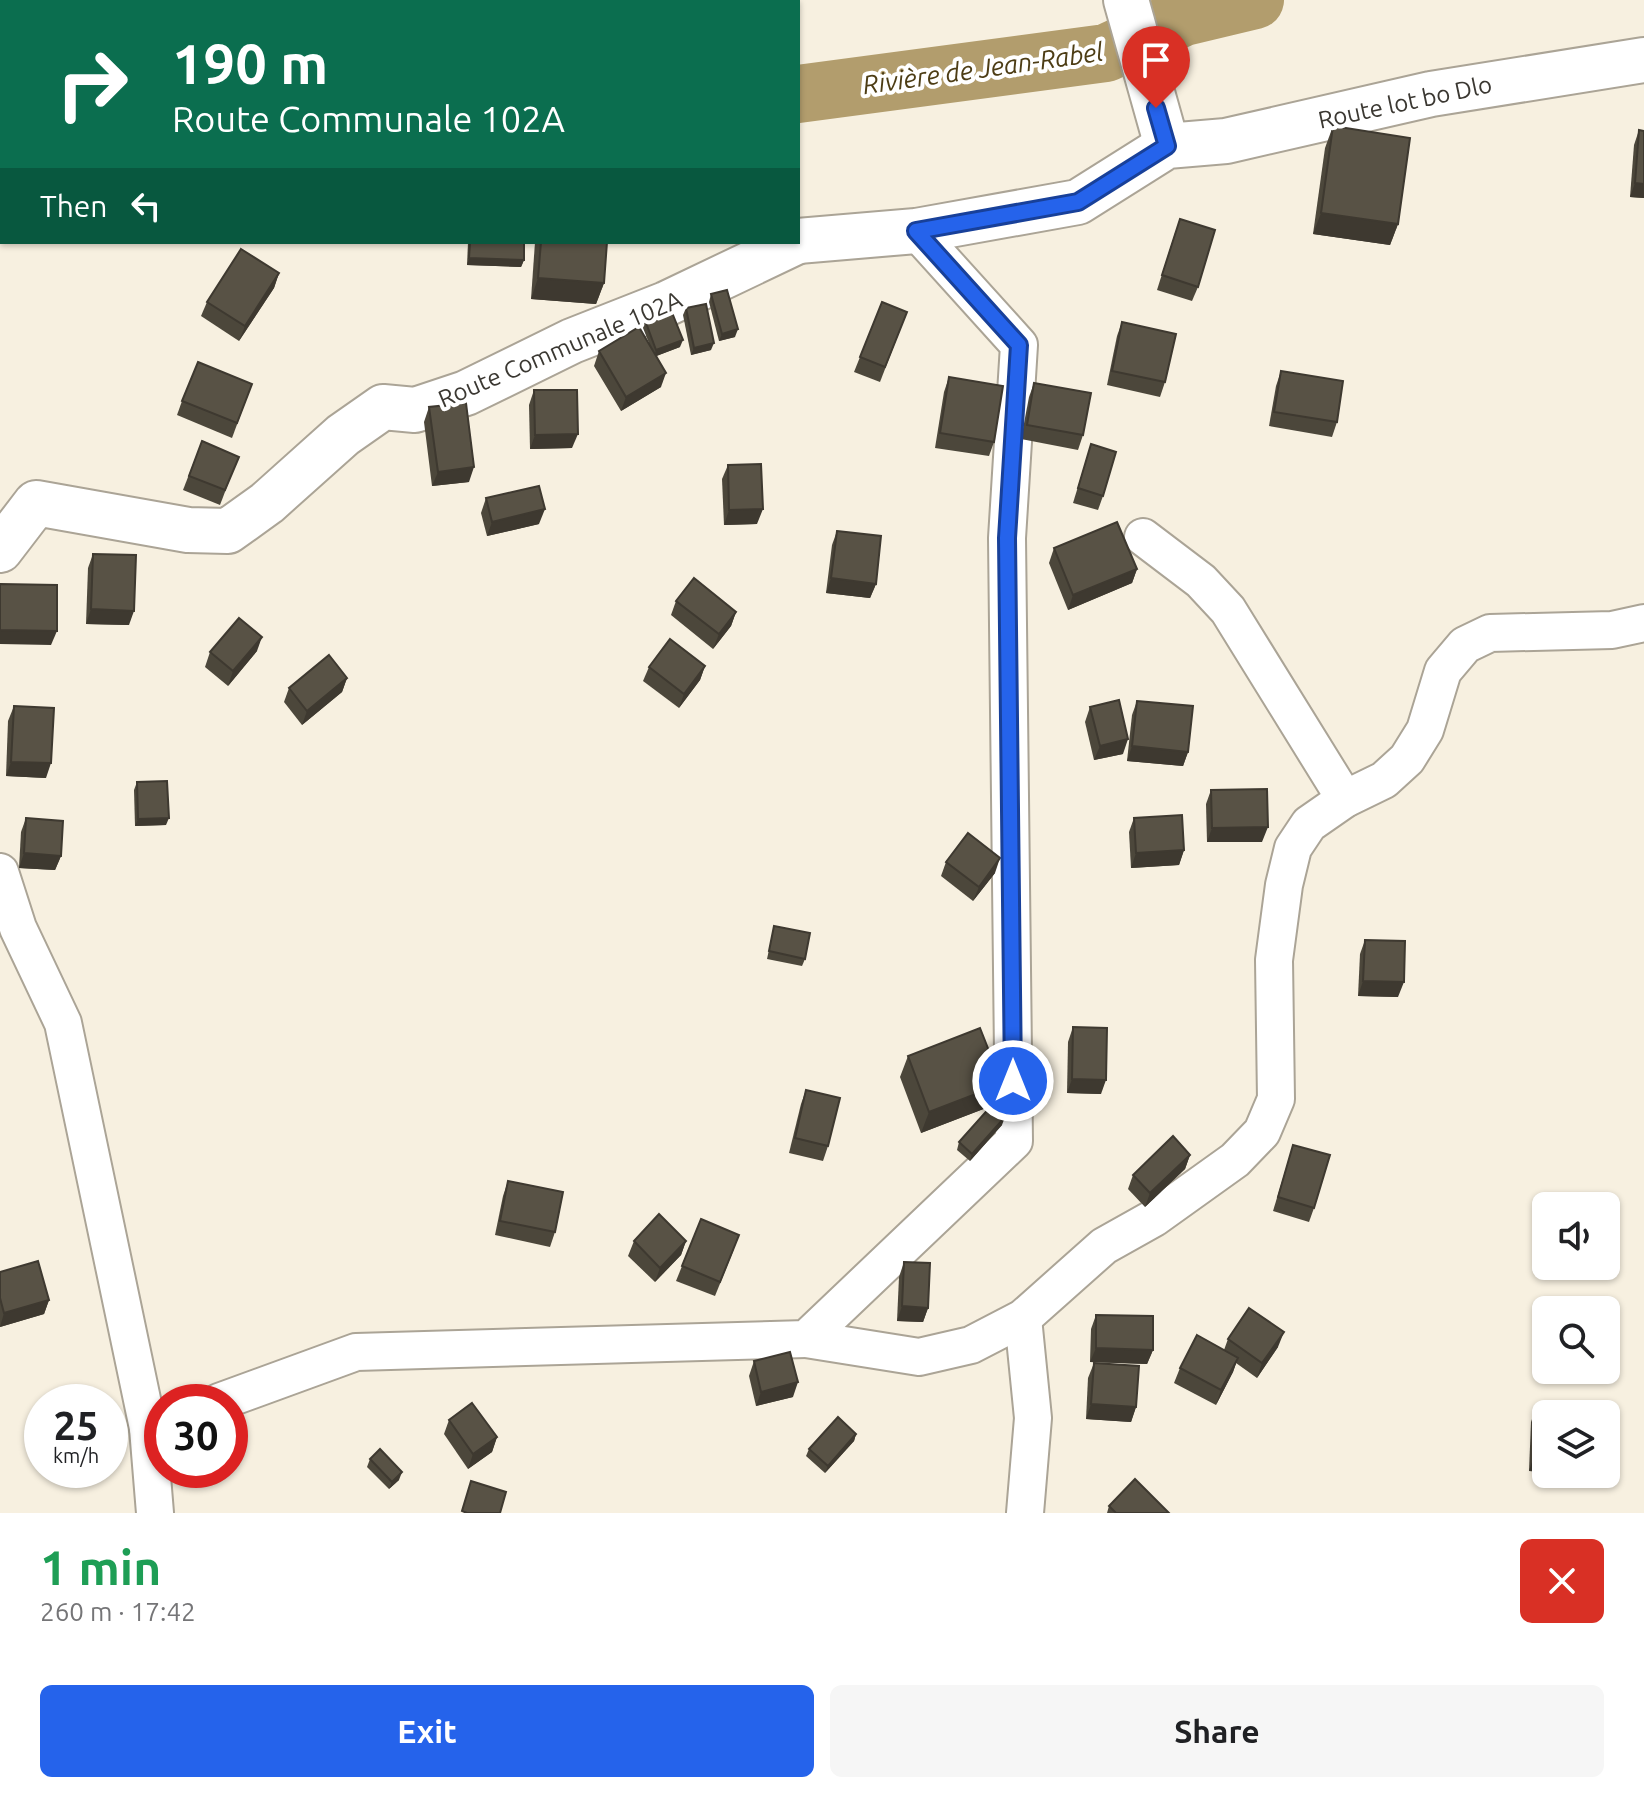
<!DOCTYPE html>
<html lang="en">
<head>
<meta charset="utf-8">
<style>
	body { margin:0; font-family:Ubuntu,sans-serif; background:#f6f6f6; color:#202124; height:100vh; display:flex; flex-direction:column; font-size:30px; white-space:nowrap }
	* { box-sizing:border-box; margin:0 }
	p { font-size:26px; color:#757577 }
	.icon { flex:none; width:44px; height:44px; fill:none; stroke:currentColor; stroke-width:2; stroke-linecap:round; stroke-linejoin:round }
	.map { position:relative; height:1513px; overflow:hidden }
	.panel { display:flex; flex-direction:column; background:#fff; flex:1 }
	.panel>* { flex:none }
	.hud { position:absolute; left:0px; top:0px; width:800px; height:244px; box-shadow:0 2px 6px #0004; background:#0b6e4f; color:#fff; overflow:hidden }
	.buttons { position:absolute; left:1532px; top:1192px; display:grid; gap:16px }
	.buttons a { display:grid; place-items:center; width:88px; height:88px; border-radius:12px; background:#fff; box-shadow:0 2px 6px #0004; font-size:40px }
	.speed { position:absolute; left:24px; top:1384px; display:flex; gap:16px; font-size:40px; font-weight:700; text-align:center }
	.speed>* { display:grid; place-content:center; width:104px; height:104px; border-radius:50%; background:#fff; box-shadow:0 2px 6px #0004; line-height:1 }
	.speed small { font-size:20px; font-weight:400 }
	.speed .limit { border:12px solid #d22; background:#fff; color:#111 }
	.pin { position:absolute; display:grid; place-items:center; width:68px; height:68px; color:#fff; margin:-82px -34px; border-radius:50% 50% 50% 0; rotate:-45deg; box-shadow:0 0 8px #0007 }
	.pin .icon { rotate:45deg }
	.me { position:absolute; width:88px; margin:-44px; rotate:0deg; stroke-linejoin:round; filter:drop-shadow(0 0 6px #0008) }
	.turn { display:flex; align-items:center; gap:28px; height:168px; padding:0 40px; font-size:36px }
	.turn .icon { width:104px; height:104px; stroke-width:2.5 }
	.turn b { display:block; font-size:56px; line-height:68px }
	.then { display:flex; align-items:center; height:76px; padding:0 40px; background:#0003; gap:16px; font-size:30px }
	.round { display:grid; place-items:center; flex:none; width:84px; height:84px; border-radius:12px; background:#f6f6f6 }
	.head { display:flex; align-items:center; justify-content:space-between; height:136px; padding:0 40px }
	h1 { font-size:48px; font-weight:700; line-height:60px; color:#1e9e55 }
	.action { display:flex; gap:16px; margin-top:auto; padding:16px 40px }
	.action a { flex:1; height:92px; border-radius:12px; background:#2563eb; color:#fff; font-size:32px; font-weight:700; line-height:92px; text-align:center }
	.action a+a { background:#f6f6f6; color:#202124 }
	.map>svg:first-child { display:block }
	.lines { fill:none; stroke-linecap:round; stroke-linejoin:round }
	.river { stroke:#b29d6d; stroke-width:58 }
	.street-casing { stroke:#aba496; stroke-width:40 }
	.secondary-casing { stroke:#aba496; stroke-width:48 }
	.street { stroke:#fff; stroke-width:36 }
	.secondary { stroke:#fff; stroke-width:44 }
	.wall { fill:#4c473b }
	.shaded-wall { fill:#3e3930 }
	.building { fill:#585245; stroke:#3e3930; stroke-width:2 }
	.route-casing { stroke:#184099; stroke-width:20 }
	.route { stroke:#2563eb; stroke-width:14 }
	.labels { text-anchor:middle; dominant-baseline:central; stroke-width:8; stroke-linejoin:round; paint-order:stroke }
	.street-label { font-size:24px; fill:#3b3832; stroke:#fff }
	.water-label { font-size:26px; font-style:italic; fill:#4d3d15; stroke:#fff }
</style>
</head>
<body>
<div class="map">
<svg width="1644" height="1513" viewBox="0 0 1644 1513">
	<rect width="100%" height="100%" fill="#f7f0e0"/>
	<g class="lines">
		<!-- river -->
		<g class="river">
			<polyline points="203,0 207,2"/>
			<polyline points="798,94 1106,53 1184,17 1255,0"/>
		</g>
		<defs>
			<g id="street">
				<polyline points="1143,537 1201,581 1228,610 1345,799"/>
				<polyline points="0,872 18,928 63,1023 148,1428"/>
				<polyline points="1023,1318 1033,1418 1025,1513"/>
				<polyline points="806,1339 919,1357 971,1345 1023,1318 1104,1246 1154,1218 1235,1160 1262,1132 1276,1099 1274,960 1284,885 1293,848 1309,824 1345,799 1384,780 1407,759 1425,730 1443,671 1465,645 1490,633 1612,630 1644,623"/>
				<polyline points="219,1402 356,1352 806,1339 1014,1141 1007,538 1019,345 916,231"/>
				<polyline points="155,1513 148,1428 162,1423"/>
			</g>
			<g id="secondary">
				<polyline points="1126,0 1167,146"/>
				<polyline points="798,241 916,231 1078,202 1167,146 1226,141 1431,94 1644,60"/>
				<polyline points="0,550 36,503 188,530 228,531 267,503 343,435 383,407 415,410 466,393 572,341 666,304 796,242"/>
			</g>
		</defs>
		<!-- street casing -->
		<use href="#street" class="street-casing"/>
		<!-- secondary casing -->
		<use href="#secondary" class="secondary-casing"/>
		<!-- street -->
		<use href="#street" class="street"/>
		<!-- secondary -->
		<use href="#secondary" class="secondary"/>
	</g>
	<!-- wall -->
	<g class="wall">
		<polygon points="2,47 2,72 0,72 0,51"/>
		<polygon points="1333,126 1398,224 1390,245 1313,234 1325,148"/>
		<polygon points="1639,130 1644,131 1644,198 1630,197 1634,145"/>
		<polygon points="1175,233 1198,287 1192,301 1157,290"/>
		<polygon points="468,242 524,242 524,260 521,267 467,265"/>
		<polygon points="535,242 607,242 604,283 596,304 531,299"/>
		<polygon points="279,273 274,288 239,341 201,316 207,302"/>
		<polygon points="711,294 735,337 719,341 709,302"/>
		<polygon points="882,302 907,312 880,382 854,372"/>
		<polygon points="686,308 711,350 691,355 683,315"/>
		<polygon points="645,320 680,347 656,356 661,387 621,411 594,366 599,351 649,343 643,328"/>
		<polygon points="1122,322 1165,382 1160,397 1107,385 1117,336"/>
		<polygon points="1281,371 1337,422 1332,437 1269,426 1276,386"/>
		<polygon points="949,377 994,442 989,456 935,448 944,392"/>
		<polygon points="1034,383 1083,435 1078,450 1021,439 1029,397"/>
		<polygon points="252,384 232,438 177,415 182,401"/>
		<polygon points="534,390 572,448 530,449 529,405"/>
		<polygon points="429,407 469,482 432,486 424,422"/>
		<polygon points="202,441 233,471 220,505 183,490"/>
		<polygon points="1091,444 1103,496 1098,510 1073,503"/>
		<polygon points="728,465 757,524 724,525 722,479"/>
		<polygon points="486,498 539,524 487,536 481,513"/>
		<polygon points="837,531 876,584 870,598 826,593 832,545"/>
		<polygon points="1054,548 1137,569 1132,583 1068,610 1049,563"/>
		<polygon points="93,554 129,625 86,624 88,568"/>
		<polygon points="676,601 736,612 731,626 713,649 671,615"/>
		<polygon points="257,651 228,686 205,667 210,652"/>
		<polygon points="705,666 700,680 679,708 643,681 649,667"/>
		<polygon points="347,678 342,692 302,725 284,702 289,688"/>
		<polygon points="1137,701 1188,752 1183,766 1127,761 1132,715"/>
		<polygon points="14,706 46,778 6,776 8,721"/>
		<polygon points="1090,707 1123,754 1094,760 1085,722"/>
		<polygon points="137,782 166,825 135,826 134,790"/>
		<polygon points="1211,790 1262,842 1207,842 1206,804"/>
		<polygon points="26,818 61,856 55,870 19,868 21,832"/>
		<polygon points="1134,818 1184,850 1179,865 1131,868 1129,832"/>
		<polygon points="946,862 995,873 973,901 941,876"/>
		<polygon points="774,926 805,959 802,966 767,959"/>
		<polygon points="1365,940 1398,997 1358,996 1360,954"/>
		<polygon points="1073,1027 1101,1094 1067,1093 1068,1042"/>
		<polygon points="908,1056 1002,1084 994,1105 992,1106 1002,1125 970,1161 957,1150 959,1142 991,1106 921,1133 900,1077"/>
		<polygon points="806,1090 828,1146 823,1161 789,1153 801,1104"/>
		<polygon points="1293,1145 1314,1208 1309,1222 1273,1211"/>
		<polygon points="1190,1155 1185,1169 1145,1207 1128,1189 1133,1175"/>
		<polygon points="508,1181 555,1232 550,1247 495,1235 503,1196"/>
		<polygon points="701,1219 734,1249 715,1296 676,1281"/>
		<polygon points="634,1241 686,1241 681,1255 655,1282 628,1256"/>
		<polygon points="904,1262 928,1308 923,1322 897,1321 899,1277"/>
		<polygon points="0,1272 49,1300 44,1314 0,1327"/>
		<polygon points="1096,1315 1153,1350 1147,1364 1090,1362 1091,1329"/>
		<polygon points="1228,1339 1278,1347 1257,1378 1236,1363 1233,1372 1216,1405 1174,1383 1180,1368 1224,1350"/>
		<polygon points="754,1361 793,1397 756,1406 749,1376"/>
		<polygon points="1094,1363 1136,1407 1131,1422 1086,1419 1088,1378"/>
		<polygon points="1536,1408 1546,1472 1529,1471 1531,1422"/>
		<polygon points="449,1420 497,1437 492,1452 468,1469 444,1434"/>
		<polygon points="856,1434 854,1441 825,1473 806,1456 809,1449"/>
		<polygon points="370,1459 399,1480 389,1489 367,1467"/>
		<polygon points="173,1470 208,1470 205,1478"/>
		<polygon points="1109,1506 1169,1513 1107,1513"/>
	</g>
	<!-- shaded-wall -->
	<g class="shaded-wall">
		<polygon points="1635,183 1644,184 1644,198 1630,197"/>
		<polygon points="1321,213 1398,224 1390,245 1313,234"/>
		<polygon points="469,258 524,260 521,267 467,265"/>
		<polygon points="279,273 274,288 239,341 245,326"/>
		<polygon points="538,278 604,283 596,304 531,299"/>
		<polygon points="738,329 735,337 719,341 722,334"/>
		<polygon points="683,340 680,347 654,357 656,350"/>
		<polygon points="714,343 711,350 691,355 694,348"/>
		<polygon points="666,373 661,387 621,411 626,397"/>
		<polygon points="578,434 572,448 530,449 535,435"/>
		<polygon points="474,467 469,482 432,486 438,472"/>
		<polygon points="545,509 539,524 487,536 492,522"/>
		<polygon points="763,509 757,524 724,525 729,510"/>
		<polygon points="1137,569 1132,583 1068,610 1073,595"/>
		<polygon points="831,578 876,584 870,598 826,593"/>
		<polygon points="91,609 134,611 129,625 86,624"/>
		<polygon points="736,612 731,626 713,649 719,634"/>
		<polygon points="0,630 57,631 51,645 0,644"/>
		<polygon points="262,637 257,651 228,686 233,671"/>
		<polygon points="705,666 700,680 679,708 684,694"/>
		<polygon points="347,678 342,692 302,725 307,711"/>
		<polygon points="1128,739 1123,754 1094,760 1100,746"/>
		<polygon points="1132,746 1188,752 1183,766 1127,761"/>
		<polygon points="11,762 51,763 46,778 6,776"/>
		<polygon points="169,818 166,825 135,826 138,819"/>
		<polygon points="1268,827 1262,842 1207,842 1212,828"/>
		<polygon points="1184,850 1179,865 1131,868 1136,853"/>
		<polygon points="24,853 61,856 55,870 19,868"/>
		<polygon points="1000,858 995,873 973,901 979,887"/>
		<polygon points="1363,981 1404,982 1398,997 1358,996"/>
		<polygon points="1072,1079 1106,1080 1101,1094 1067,1093"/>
		<polygon points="1002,1084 994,1105 921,1133 929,1112"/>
		<polygon points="1005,1117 1002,1125 970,1161 972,1154"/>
		<polygon points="1190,1155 1185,1169 1145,1207 1150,1193"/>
		<polygon points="686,1241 681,1255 655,1282 660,1268"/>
		<polygon points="49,1300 44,1314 0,1327 4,1313"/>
		<polygon points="902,1306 928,1308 923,1322 897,1321"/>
		<polygon points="1284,1332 1278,1347 1257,1378 1262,1363"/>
		<polygon points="1096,1348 1153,1350 1147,1364 1090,1362"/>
		<polygon points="1238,1358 1233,1372 1216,1405 1221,1390"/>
		<polygon points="798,1382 793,1397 756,1406 761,1392"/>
		<polygon points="1091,1404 1136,1407 1131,1422 1086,1419"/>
		<polygon points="856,1434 854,1441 825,1473 828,1466"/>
		<polygon points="497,1437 492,1452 468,1469 473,1454"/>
		<polygon points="1534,1456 1546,1457 1546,1472 1529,1471"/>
		<polygon points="402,1472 399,1480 389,1489 392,1482"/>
	</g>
	<!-- building -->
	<g class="building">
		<polygon points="501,0 547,0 546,2 506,2"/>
		<polygon points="1333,126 1410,138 1398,224 1321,213"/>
		<polygon points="1639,130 1644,131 1644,184 1635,183"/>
		<polygon points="1180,219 1215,230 1198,287 1162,275"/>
		<polygon points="470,242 524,242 524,260 469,258"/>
		<polygon points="541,242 607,242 604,283 538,278"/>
		<polygon points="241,249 279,273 245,326 207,302"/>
		<polygon points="727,290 738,329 722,334 711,294"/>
		<polygon points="882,302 907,312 885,367 860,357"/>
		<polygon points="706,304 714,343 694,348 686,308"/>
		<polygon points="671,310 683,340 656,350 645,320"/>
		<polygon points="1122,322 1176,334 1165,382 1112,371"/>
		<polygon points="639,327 666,373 626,397 599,351"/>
		<polygon points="198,362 252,384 237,423 182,401"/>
		<polygon points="1281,371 1343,381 1337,422 1274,412"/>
		<polygon points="949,377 1003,386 994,442 940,433"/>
		<polygon points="1034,383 1091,393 1083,435 1027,425"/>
		<polygon points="534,390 577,390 578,434 535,435"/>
		<polygon points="466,403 474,467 438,472 429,407"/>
		<polygon points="202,441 239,457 225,490 189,476"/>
		<polygon points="1091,444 1116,452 1103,496 1078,488"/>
		<polygon points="761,464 763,509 729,510 728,465"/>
		<polygon points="539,486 545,509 492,522 486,498"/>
		<polygon points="1117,522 1137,569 1073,595 1054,548"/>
		<polygon points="837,531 881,536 876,584 831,578"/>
		<polygon points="93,554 136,555 134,611 91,609"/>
		<polygon points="694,578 736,612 719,634 676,601"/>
		<polygon points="0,584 57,585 57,631 0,630"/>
		<polygon points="239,618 262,637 233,671 210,652"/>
		<polygon points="670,639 705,666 684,694 649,667"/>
		<polygon points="329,655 347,678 307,711 289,688"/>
		<polygon points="1119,700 1128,739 1100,746 1090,707"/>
		<polygon points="1137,701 1193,706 1188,752 1132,746"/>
		<polygon points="14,706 54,708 51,763 11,762"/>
		<polygon points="167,781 169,818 138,819 137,782"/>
		<polygon points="1267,789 1268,827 1212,828 1211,790"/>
		<polygon points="1182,815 1184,850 1136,853 1134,818"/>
		<polygon points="26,818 63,821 61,856 24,853"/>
		<polygon points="968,833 1000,858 979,887 946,862"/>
		<polygon points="774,926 810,933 805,959 769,951"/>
		<polygon points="1365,940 1405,941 1404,982 1363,981"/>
		<polygon points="1073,1027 1107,1028 1106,1080 1072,1079"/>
		<polygon points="980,1028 1002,1084 929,1112 908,1056"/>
		<polygon points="806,1090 840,1098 828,1146 795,1138"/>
		<polygon points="991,1106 1005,1117 972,1154 959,1142"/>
		<polygon points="1173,1136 1190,1155 1150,1193 1133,1175"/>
		<polygon points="1293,1145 1330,1155 1314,1208 1278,1197"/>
		<polygon points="508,1181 563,1192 555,1232 500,1221"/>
		<polygon points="659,1214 686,1241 660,1268 634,1241"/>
		<polygon points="701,1219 739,1235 720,1282 682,1266"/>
		<polygon points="38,1261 49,1300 4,1313 0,1298 0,1272"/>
		<polygon points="904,1262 930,1263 928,1308 902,1306"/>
		<polygon points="1249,1308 1284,1332 1262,1363 1228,1339"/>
		<polygon points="1096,1315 1153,1316 1153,1350 1096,1348"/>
		<polygon points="1197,1335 1238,1358 1221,1390 1180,1368"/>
		<polygon points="790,1352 798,1382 761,1392 754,1361"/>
		<polygon points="1094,1363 1139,1366 1136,1407 1091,1404"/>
		<polygon points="472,1403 497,1437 473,1454 449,1420"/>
		<polygon points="1536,1408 1572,1409 1571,1414 1546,1414 1546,1457 1534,1456"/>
		<polygon points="838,1417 856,1434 828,1466 809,1449"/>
		<polygon points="380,1449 402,1472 392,1482 370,1459"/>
		<polygon points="1135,1479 1169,1513 1116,1513 1109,1506"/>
		<polygon points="471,1481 506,1492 500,1513 467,1513 462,1511"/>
	</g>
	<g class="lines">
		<defs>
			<polyline id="route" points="1013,1081 1007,538 1019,345 916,231 1078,202 1167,146 1156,108"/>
		</defs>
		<!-- route casing -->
		<use href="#route" class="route-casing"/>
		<!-- route -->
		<use href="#route" class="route"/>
	</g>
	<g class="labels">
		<!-- street labels -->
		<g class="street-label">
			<text transform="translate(1405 102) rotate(-12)">Route lot bo Dlo</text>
			<text transform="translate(560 349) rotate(-23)">Route Communale 102A</text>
		</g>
		<!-- water labels -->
		<g class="water-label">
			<text transform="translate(983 68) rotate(-8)">Rivière de Jean-Rabel</text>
		</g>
	</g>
</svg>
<div class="buttons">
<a><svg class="icon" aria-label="sound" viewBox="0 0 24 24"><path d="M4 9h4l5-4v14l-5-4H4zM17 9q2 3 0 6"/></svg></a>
<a><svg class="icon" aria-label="search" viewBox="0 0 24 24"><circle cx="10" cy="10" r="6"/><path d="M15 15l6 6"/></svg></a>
<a><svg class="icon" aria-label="layers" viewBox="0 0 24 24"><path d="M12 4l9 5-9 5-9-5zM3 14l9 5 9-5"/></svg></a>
</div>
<div class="speed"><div>25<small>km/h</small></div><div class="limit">30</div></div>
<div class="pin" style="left:1156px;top:108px;background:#d93025"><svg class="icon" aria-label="arrive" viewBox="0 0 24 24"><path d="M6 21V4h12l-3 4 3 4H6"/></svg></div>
<svg class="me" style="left:1013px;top:1081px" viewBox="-20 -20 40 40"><circle r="17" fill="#2563eb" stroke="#fff" stroke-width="3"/><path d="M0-11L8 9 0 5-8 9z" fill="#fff"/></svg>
<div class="hud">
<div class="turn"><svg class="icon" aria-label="right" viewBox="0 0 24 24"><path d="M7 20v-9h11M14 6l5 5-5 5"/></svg><div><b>190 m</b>Route Communale 102A</div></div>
<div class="then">Then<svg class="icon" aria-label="left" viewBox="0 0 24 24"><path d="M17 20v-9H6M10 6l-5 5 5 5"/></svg></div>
</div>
</div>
<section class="panel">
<div class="head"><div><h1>1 min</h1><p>260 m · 17:42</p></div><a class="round" style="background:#d93025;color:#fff"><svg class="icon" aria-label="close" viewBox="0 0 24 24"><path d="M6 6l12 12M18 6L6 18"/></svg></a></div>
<div class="action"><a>Exit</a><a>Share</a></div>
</section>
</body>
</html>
